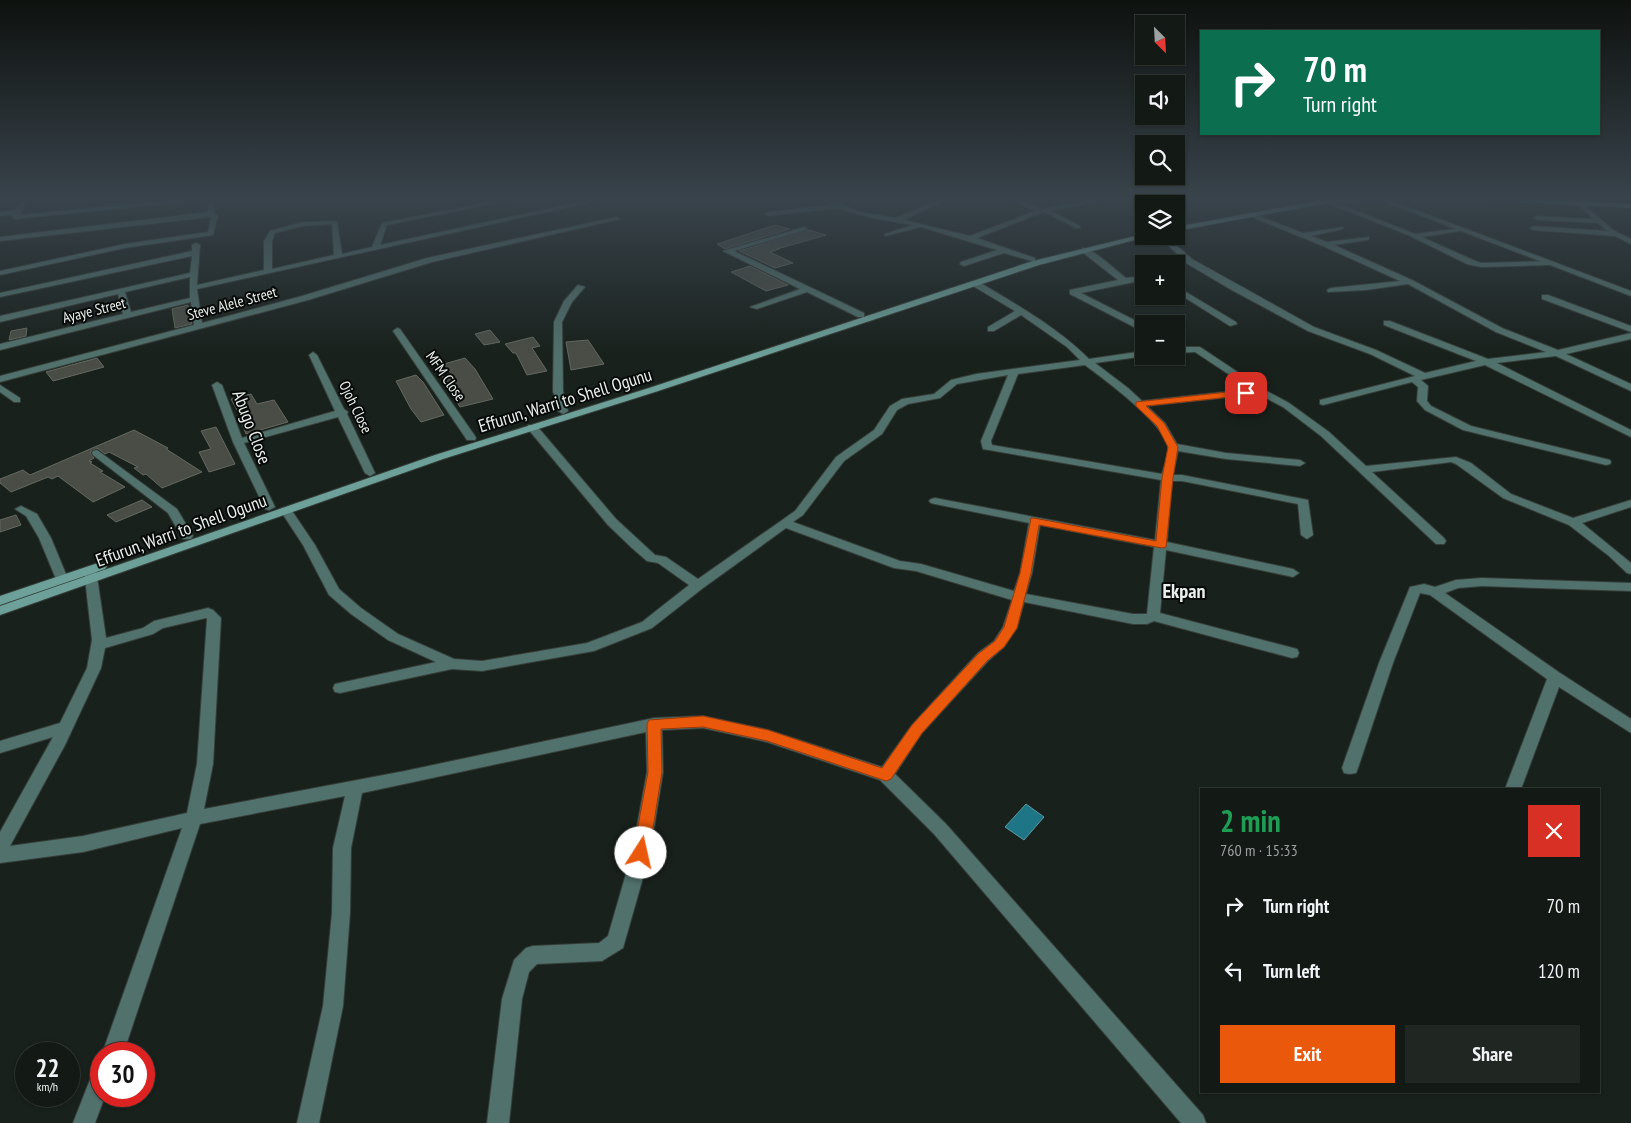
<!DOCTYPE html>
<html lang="en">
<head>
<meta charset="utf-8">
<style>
	body { margin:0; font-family:"PT Sans Narrow",sans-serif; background:#202622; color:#f1f3f6; height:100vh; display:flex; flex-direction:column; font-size:19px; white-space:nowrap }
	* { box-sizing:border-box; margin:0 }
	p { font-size:16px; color:#9da0a0 }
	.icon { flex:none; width:28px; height:28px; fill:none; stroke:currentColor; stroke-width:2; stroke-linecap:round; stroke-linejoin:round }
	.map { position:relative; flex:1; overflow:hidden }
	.sheet { position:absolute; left:1200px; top:788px; width:400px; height:305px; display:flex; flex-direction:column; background:#131915; border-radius:0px; box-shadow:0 1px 4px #0004,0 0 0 1px #323834 }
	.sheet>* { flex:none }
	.top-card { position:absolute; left:1200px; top:30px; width:400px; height:105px; border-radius:0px; box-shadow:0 1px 4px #0004,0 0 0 1px #323834; background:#0b6e4f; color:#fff; overflow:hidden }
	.needle { width:32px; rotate:156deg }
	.buttons { position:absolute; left:1135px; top:15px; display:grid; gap:10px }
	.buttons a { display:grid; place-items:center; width:50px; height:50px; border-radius:0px; background:#131915; box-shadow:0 1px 4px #0004,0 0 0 1px #323834; font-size:25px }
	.speed { position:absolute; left:15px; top:1042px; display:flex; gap:10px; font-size:25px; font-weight:700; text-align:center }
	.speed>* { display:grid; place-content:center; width:65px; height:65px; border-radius:50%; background:#131915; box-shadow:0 1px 4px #0004,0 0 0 1px #323834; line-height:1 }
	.speed small { font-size:12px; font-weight:400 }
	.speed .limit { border:8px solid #d22; background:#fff; color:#111 }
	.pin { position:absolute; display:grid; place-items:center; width:42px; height:42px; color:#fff; margin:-21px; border-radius:10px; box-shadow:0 2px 8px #0006 }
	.me { position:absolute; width:55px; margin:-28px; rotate:10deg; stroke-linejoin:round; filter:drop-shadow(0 0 4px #0008) }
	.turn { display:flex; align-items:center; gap:18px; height:105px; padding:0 20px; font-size:22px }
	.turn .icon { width:65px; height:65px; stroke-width:2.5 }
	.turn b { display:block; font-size:35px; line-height:42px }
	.round { display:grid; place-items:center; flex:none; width:52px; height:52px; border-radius:0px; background:#202622 }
	.headline { display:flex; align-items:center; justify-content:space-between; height:85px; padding:0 20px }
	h1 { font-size:30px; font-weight:700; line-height:38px; color:#1e9e55 }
	.primary-button { display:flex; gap:10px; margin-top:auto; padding:10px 20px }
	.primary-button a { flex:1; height:58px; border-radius:0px; background:#ea580c; color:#fff; font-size:20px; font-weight:700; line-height:58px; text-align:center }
	.primary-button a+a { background:#202622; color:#f1f3f6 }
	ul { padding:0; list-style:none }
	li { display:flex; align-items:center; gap:15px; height:65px; padding:0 20px }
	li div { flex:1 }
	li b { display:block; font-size:19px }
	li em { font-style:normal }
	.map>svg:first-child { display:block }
	.water { fill:#1d7586; stroke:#5a9aa5 }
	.building { fill:#494d45; stroke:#646960 }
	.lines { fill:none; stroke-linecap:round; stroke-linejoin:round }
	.minor-casing { stroke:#363e39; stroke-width:2 }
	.tertiary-casing { stroke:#363e39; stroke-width:2 }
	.secondary-casing { stroke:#363e39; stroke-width:2 }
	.minor { fill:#51716c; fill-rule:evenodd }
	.tertiary { fill:#51716c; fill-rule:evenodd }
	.secondary { fill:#6ca099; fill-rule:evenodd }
	.route { fill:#ea580c; stroke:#983908 }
	.labels { text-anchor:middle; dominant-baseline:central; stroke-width:4; stroke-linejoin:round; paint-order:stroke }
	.far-street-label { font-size:15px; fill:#eaf0ec; stroke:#070a08 }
	.street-label { font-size:18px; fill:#eaf0ec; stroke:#070a08 }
	.quarter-label { font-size:20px; font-weight:bold; fill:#eaf0ec; stroke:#070a08 }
</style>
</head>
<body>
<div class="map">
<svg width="1631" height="1123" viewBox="0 0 1631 1123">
	<rect width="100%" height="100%" fill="#19211c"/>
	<!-- water -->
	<polygon class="water" points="1026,804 1044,817 1024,840 1005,827"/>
	<!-- building -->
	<g class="building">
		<polygon points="775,225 790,229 725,249 717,244"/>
		<polygon points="809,230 826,235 777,249 779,249 770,252 793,263 775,268 739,251"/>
		<polygon points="750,266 788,285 766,291 731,272"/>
		<polygon points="188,305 192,324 175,328 172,309"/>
		<polygon points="27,328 26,336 9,340 11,331"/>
		<polygon points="490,330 500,342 484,345 475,334"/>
		<polygon points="533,337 540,346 532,348 547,371 527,375 516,353 513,353 505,344"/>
		<polygon points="588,340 604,364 571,370 566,342"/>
		<polygon points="97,358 104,367 53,381 46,372"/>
		<polygon points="465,358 475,369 493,399 460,407 442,377 452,375 444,364"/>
		<polygon points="416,375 423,382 444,415 421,422 411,409 396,381"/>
		<polygon points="251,394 257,404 274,400 288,422 246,434 242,424 245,424 231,399"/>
		<polygon points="216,427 235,464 209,472 199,452 211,449 201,431"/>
		<polygon points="134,430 168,448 166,449 202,472 162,488 146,474 143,475 134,468 138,467 109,452 105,454 97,448 90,452 94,458 89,461 92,462 90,463 103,471 100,472 125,487 93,502 58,476 52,479 48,477 11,492 0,483 0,479 23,470 30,475"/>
		<polygon points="142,500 152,507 116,522 107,515"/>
		<polygon points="16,515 21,525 0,532 0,520"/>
	</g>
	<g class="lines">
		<defs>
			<g id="minor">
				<polygon points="189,198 207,198 204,200 15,219 12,217 13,215 0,216 0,212 15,210 22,201 25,203 20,215"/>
				<polygon points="209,198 215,198 214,213 218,216 213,235 125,248 0,275 0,271 125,244 208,232 211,217 0,241 0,237 208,212"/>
				<path d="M510,198H521L387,225L380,245L594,199L597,201L197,289L202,323L302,296L427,258L617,217L620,219L432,262L308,300L0,382V376L194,325L191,302L0,350V344L123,314L118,294L0,322V316L190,273L192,256L0,297V293L192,251V245L196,243L200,245L197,285L264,270V241L270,231L303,222L337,221L342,254L372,247L382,223ZM332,224L334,255L272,269V241L275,233L303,226ZM190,277V298L131,312L125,292Z"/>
				<polygon points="820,198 827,198 860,212 896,218 942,198 949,198 904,220 970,236 1035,211 1008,198 1016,198 1042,209 1103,198 1114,198 1051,211 1080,226 1080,228 1076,228 1044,212 977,238 1035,258 1035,262 1004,253 964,266 960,264 961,262 997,250 921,227 885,236 885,234 913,225 871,218 837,208 768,216 765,214 768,212 830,205"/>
				<polygon points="1327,199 1415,234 1462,228 1463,229 1460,231 1422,237 1473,260 1481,263 1549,261 1553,263 1549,265 1481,267 1467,264 1408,235 1325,202 1324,201"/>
				<polygon points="1580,201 1613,230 1631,239 1631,244 1615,236 1533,230 1530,228 1533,226 1607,231 1598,223 1537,220 1534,218 1537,216 1593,219 1578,204 1578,202"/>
				<polygon points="1249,212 1303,233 1343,227 1343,229 1311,236 1327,242 1369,237 1369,239 1367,240 1334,245 1412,280 1502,328 1558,350 1631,333 1631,339 1566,354 1631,384 1631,391 1556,356 1497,363 1631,430 1631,437 1485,365 1421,380 1428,386 1427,401 1431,406 1471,426 1610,460 1611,462 1610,464 1606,465 1463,430 1425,410 1417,401 1418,387 1412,382 1323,405 1320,404 1320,400 1415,376 1370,354 1308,331 1230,289 1186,263 1159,236 1166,236 1192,259 1314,327 1376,350 1425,373 1476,361 1384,325 1384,321 1390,321 1488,359 1546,352 1496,332 1408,284 1366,290 1328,292 1327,290 1331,288 1400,281 1323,246 1247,215 1246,214"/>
				<polygon points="804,227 807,229 806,230 734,251 864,313 864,317 858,317 807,292 757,309 750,307 800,289 723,251"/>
				<path d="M1082,248C1094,248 1116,271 1126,278L1144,276V280L1081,293L1144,325V332L1070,294V290L1118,280L1082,252Z"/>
				<path d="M973,282H979C1017,305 1057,327 1089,359L1144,351V356H1146L1095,363L1128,388L1142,401L1251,389L1195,352L1176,353V347H1200L1263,389L1289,403L1329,432L1366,466L1456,457L1471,463L1511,494L1573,518L1631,500V507L1582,523L1631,563V574L1627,573L1609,556L1569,525L1503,498L1456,464L1451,462L1372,472L1444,538L1446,541L1444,544H1436L1321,436L1283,407L1258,394L1147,406L1165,423L1177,444L1226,453L1300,460L1305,463L1300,466L1226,459L1178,451L1173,475H1182L1308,500L1313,535L1307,539L1301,535L1298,504L1182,481H1172L1167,542L1293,569L1299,573L1293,577L1166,550L1160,613L1297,649L1299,653L1297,657L1292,658L1154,621L1147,624H1133L1024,602L1017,628L1004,647L988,661L922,733L895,774L946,824L1203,1115L1206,1123H1181L934,834L880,780L767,742L703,728L662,730L663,772L650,853L623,948L602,961L537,964L529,972L522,999L509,1123H487L502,999L514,960L526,948L533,946L599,943L608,936L632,853L647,772L646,732L362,793L351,848L350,913L343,1006L319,1123H297L323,1006L332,913L333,848L345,796L200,824L123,1054H102L182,828L83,852L0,863V832L53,737L0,753V741L60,723L87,668L92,640L84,570L86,567H94L96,570L106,638L143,628L154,621L208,608L213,610L221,618L213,764L204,809L405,771L654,718L703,716L768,730L882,767L912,725L978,653L994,641L1003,627L1012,600L916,571L894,568L786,528L703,588L652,628L594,651L482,671L452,669L340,693L335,692L333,688L335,684L436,662L388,640L351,614L329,595L303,545L280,510L282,508H290L315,545L339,589L361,608L398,634L454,659L482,661L587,643L642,622L689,585L658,563L647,561L632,548L608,525L528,429V425H536L616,519L655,555L666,557L698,579L795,511L836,457L874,430L890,406L902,399L934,394L951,380L976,374L1080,360L1067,347L1021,315L994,331H988V327L1015,311L973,286ZM1085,365C1105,380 1164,423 1168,447C1169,454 1164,466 1162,474L992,445L991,441L1018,374ZM1008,375L981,441L983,449L1161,480L1155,540L935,498L931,499L929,501L931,503L935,504L1029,523L1020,573L1014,591L921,564L900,561L793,522L803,515L844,461L882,434L897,410L908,404L940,398L957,384ZM1040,525L1154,547L1147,614H1133L1026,594L1032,573ZM206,618L207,619L197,764L187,813L83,836L10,846L65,745L101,668L105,648L153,634L163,628Z"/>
				<polygon points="578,285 585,287 572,302 562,322 563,391 568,411 563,414 558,411 553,391 554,322 564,301"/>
				<polygon points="1176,286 1236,322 1237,324 1230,326 1176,292"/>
				<polygon points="1542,295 1548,295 1631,326 1631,332 1542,299"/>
				<polygon points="397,328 400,329 475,436 476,438 475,440 467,440 393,331"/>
				<polygon points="313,352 317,355 344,409 348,412 347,414 375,473 370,476 365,473 338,417 244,443 275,507 269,510 265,509 233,442 212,385 217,382 222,385 242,438 335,411 309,355"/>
				<polygon points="0,385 20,398 20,402 14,402 0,392"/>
				<polygon points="97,450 177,509 193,536 191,539 183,539 168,513 93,455 92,453 93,451"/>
				<polygon points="21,506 37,514 51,538 68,579 67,582 62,583 56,579 39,538 26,516 15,509"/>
				<polygon points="1482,578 1631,583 1631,591 1482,586 1458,588 1445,593 1560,673 1631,719 1631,733 1559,687 1521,789 1505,789 1547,679 1430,595 1420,593 1393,663 1358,768 1356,773 1350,774 1344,773 1342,768 1379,663 1410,587 1424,584 1435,587 1456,580"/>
				<polygon points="101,1069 101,1096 105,1096 95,1123 73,1123 93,1072"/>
			</g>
			<polygon id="tertiary" points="1380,198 1384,198 1631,291 1631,296 1380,200"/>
			<g id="secondary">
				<polygon points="1350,198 1399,198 1389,201 1327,203 1176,231 1176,227 1327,199"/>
				<polygon points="1482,198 1513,198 1631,204 1631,208 1485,200"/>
				<polygon points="1144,234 1146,237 1039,265 655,392 443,459 0,615 0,606 435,455 649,388 1033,261"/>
				<polygon points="101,562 105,563 107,566 105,569 0,605 0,596"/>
			</g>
		</defs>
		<!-- minor casing -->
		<use href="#minor" class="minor-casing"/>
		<!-- tertiary casing -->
		<use href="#tertiary" class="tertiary-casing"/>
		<!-- secondary casing -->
		<use href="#secondary" class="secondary-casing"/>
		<!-- minor -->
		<use href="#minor" class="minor"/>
		<!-- tertiary -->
		<use href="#tertiary" class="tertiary"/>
		<!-- secondary -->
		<use href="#secondary" class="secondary"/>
	</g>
	<!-- sky -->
	<linearGradient id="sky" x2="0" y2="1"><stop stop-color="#0e120f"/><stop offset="0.56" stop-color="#38434b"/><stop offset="1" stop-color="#38434b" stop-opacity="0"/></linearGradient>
	<rect width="1631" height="355" fill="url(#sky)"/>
	<!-- route -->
	<polygon class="route" points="1246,390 1249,391 1249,395 1146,406 1164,423 1178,447 1173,478 1166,547 1162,548 1039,525 1031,573 1017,628 1004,647 988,660 922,733 891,779 886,781 767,741 703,727 661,729 662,772 649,853 647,858 641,860 635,858 633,853 648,772 647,724 649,720 703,716 768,730 882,768 912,725 978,654 995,641 1004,627 1020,573 1031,518 1034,518 1156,541 1162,478 1168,447 1157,426 1136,406 1136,402"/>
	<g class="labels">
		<!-- far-street labels -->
		<g class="far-street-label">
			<text transform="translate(232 303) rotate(-15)">Steve Alele Street</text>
			<text transform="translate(94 310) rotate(-14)">Ayaye Street</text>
			<text transform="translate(446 376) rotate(55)">MFM Close</text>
			<text transform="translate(356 407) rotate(64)">Ojoh Close</text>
		</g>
		<!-- street labels -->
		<g class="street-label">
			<text transform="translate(565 400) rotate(-17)">Effurun, Warri to Shell Ogunu</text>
			<text transform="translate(252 427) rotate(69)">Abugo Close</text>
			<text transform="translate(181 530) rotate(-20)">Effurun, Warri to Shell Ogunu</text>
		</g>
		<!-- quarter labels -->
		<g class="quarter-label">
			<text x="1184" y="591">Ekpan</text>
		</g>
	</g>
</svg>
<div class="buttons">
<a><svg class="needle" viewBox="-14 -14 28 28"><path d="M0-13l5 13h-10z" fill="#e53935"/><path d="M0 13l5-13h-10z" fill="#9da0a0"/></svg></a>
<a><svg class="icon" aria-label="sound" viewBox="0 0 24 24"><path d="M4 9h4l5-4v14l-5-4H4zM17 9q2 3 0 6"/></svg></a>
<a><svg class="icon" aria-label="search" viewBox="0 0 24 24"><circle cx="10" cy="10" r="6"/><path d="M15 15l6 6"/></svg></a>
<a><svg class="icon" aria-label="layers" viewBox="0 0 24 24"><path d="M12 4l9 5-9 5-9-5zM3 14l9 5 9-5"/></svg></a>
<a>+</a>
<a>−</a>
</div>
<div class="speed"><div>22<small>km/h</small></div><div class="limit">30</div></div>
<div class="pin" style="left:1246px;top:393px;background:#d93025"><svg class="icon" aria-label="arrive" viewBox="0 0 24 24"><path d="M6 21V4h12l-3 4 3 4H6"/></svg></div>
<svg class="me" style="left:641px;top:853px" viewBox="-20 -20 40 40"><circle r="19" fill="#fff"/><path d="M0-13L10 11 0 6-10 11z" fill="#ea580c"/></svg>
<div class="top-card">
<div class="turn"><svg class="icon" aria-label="right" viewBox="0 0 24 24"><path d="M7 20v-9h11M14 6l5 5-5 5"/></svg><div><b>70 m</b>Turn right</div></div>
</div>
<section class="sheet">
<div class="headline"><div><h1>2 min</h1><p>760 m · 15:33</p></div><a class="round" style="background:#d93025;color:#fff"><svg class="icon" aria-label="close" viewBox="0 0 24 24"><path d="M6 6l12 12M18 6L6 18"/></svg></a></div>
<ul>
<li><svg class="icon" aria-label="right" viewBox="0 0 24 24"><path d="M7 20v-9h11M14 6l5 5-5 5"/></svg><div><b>Turn right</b></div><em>70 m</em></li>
<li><svg class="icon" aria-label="left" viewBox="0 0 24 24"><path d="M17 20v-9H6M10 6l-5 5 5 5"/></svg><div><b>Turn left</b></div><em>120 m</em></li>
</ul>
<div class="primary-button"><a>Exit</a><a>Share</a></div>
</section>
</div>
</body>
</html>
